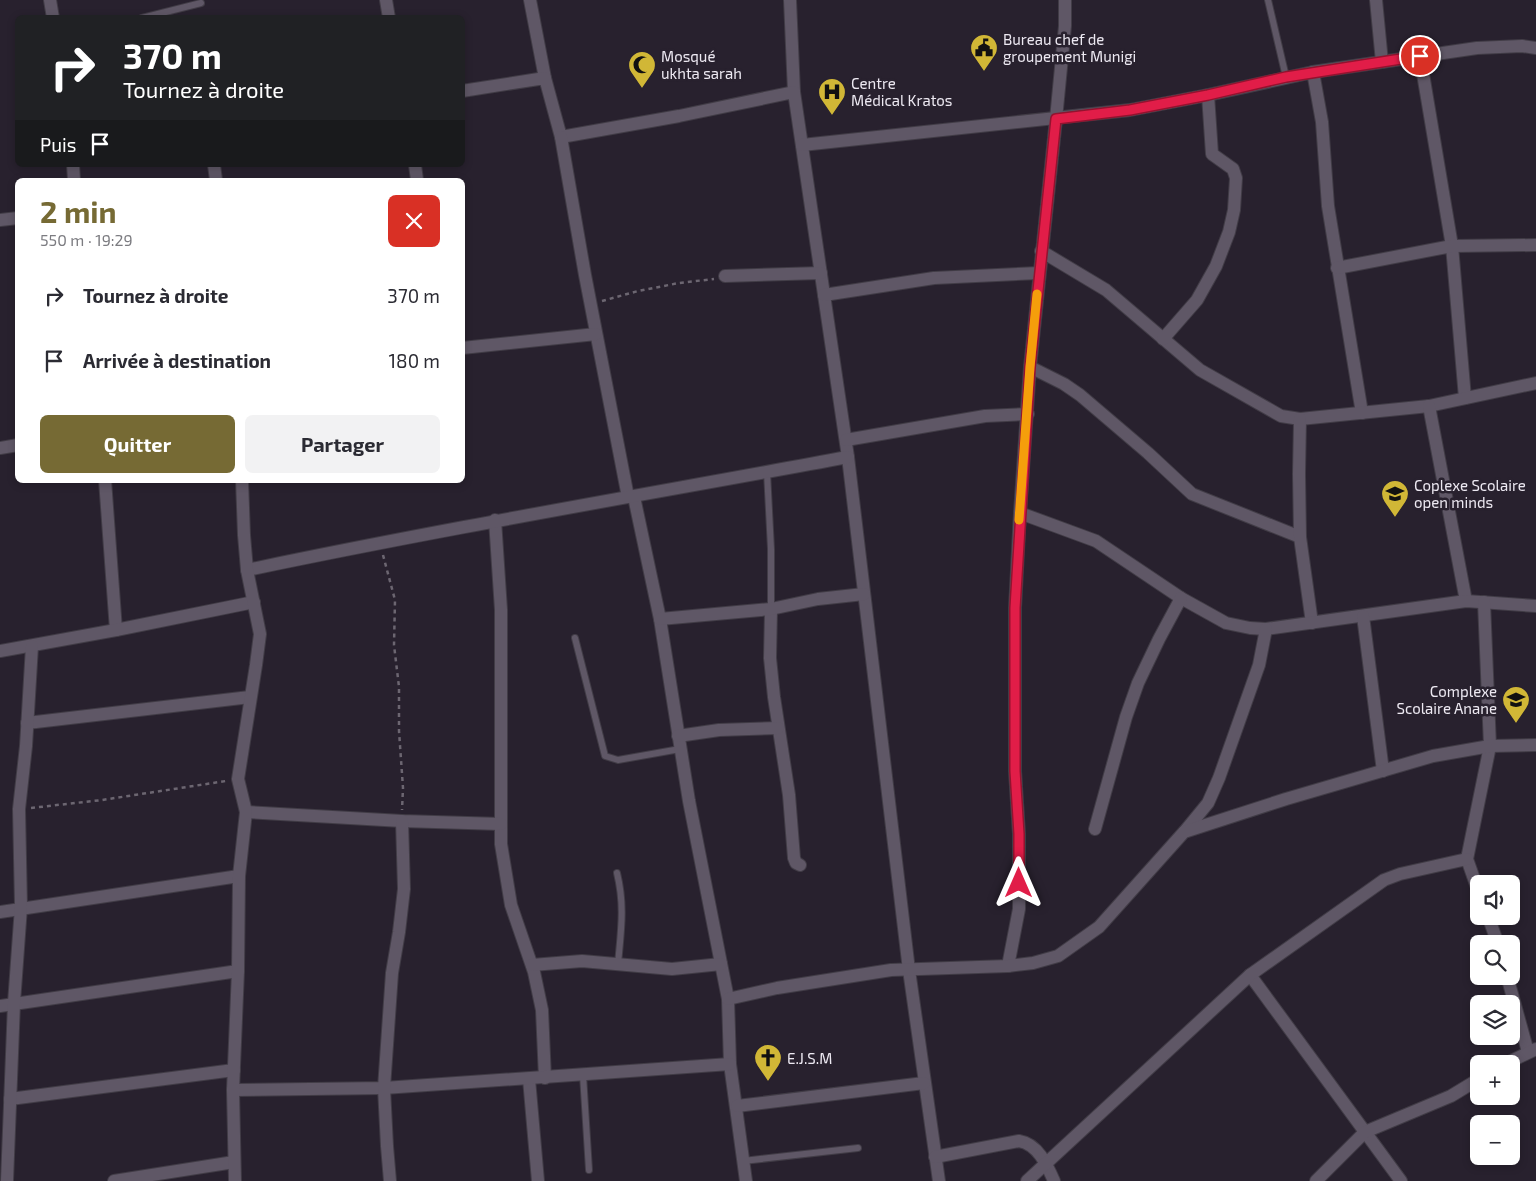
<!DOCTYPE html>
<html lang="fr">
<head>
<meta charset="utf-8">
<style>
	body { margin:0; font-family:"Exo 2",sans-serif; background:#f2f2f3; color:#2b2b33; height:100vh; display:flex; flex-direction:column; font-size:19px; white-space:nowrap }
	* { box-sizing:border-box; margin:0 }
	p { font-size:16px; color:#7c7c81 }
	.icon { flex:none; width:28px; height:28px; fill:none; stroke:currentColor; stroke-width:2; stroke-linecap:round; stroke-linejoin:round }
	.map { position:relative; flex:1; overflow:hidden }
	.details { position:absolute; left:15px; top:178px; width:450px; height:305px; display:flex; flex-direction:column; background:#fff; border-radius:8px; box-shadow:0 2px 8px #0003 }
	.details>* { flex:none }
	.top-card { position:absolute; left:15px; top:15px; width:450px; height:152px; border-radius:8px; box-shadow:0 2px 8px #0003; background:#202124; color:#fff; overflow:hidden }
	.fabs { position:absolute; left:1470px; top:875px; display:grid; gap:10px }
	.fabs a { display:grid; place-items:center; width:50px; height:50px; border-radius:8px; background:#fff; box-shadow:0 2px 8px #0003; font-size:25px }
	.pin { position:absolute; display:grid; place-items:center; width:42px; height:42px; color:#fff; margin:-21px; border:2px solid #fff; border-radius:50%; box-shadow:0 1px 5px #0007 }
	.me { position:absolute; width:55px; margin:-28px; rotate:0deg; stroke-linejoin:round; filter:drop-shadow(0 0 4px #0008) }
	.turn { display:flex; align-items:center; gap:18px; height:105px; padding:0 25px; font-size:22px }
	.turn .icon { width:65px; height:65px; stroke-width:2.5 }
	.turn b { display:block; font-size:35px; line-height:42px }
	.then { display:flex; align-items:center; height:48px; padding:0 25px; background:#0003; gap:10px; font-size:19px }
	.round { display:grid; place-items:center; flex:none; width:52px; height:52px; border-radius:8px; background:#f2f2f3 }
	.overview { display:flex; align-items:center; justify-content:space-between; height:85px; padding:0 25px }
	h1 { font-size:30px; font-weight:700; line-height:38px; color:#766a34 }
	.button { display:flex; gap:10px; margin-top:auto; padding:10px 25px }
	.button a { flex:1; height:58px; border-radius:8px; background:#766a34; color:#fff; font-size:20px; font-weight:700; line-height:58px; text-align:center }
	.button a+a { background:#f2f2f3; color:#2b2b33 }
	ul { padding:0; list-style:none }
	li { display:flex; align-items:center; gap:15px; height:65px; padding:0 25px }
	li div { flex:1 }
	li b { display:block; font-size:19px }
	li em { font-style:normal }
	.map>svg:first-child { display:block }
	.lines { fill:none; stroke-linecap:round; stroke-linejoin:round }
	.lane-casing { stroke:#413c46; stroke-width:8 }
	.street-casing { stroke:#413c46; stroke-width:14 }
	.path { stroke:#6c6671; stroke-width:2.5; stroke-dasharray:4 4; stroke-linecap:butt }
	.lane { stroke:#5f5766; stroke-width:6 }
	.street { stroke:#5f5766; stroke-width:12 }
	.route-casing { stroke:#92132f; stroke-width:12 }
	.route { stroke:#e11d48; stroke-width:9 }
	.slow { stroke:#f59e0b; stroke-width:9 }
	.labels { text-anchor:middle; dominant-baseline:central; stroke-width:5; stroke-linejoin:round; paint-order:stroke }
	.poi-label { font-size:15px; fill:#ede9f2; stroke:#28212e; text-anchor:start }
</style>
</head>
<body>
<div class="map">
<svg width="1536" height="1181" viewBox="0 0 1536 1181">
	<rect width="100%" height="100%" fill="#28212e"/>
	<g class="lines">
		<defs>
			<g id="lane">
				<polyline points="1268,0 1286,77"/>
				<polyline points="142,18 201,3"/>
				<polyline points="767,472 771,549 771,609"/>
				<polyline points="575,638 605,756 618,760 680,749"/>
				<path d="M617,873C625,906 621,930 618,964"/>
				<polyline points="583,1075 589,1170"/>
				<polyline points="743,1161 858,1148"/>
			</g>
			<g id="street">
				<polyline points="50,0 53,18"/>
				<polyline points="386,0 389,18"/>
				<polyline points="530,0 545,78"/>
				<polyline points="790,0 794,92"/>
				<polyline points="1376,0 1382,62"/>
				<polyline points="1420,56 1452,246 1465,398"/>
				<polyline points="1313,72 1322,122 1328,206 1362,413"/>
				<polyline points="462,91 545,78 561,137 679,116 794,92 848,457 909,970 939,1181"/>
				<polyline points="561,137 585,275 628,497"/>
				<polyline points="802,145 1130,110 1208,95 1313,72 1477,48 1522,46 1536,48"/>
				<polyline points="73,165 74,180"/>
				<polyline points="214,165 216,180"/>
				<polyline points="415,165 417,180"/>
				<polyline points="0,220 18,218"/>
				<polyline points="1041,251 1106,290 1200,370 1281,416 1300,419 1429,406 1536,383"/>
				<polyline points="1337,268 1452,246 1536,245"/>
				<polyline points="725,276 821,273"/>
				<polyline points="824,295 934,278 1039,273"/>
				<polyline points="1163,339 1197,300 1216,266 1229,232 1234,210 1236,178 1233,169 1212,154 1208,95"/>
				<polyline points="462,348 596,334"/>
				<polyline points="1030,367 1064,384 1080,395 1148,453 1192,494 1300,537"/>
				<polyline points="1429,406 1466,601"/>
				<polyline points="1300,419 1299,474 1300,537 1312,623"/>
				<polyline points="846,440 985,416 1028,414"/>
				<polyline points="0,448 18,445"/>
				<polyline points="105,480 116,630"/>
				<polyline points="634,497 660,619 689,801 728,999 730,1064 746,1181"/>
				<polyline points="1020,513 1096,541 1181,598 1226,623 1250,628 1266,629 1466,601 1536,606"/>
				<polyline points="495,520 501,610 501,844 511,905 534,972 542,1010 545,1078"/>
				<path d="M247,570C447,528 648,494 848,457"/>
				<polyline points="771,609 770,658 774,697 789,795 794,858 796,863 800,865"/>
				<polyline points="1363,616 1383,771"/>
				<polyline points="660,619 771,609 818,599 864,594"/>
				<polyline points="0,651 116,630 254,602"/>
				<polyline points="27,723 250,697"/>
				<polyline points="678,736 719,730 778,728"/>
				<polyline points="246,812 402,821 501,824"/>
				<polyline points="1095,829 1126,717 1138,683 1159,639 1181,598"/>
				<polyline points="1185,831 1208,803 1219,778 1259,665 1266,629"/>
				<polyline points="1479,893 1467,859 1490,746 1484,602"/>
				<polyline points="0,912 239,876"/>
				<polyline points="1488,916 1498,944"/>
				<polyline points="532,965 582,961 672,969 721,964"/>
				<polyline points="1008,966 1019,909 1019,834 1015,771 1015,608 1020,513 1030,367 1056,119 1065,26 1065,0"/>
				<polyline points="1250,975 1401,1181"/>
				<polyline points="1507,976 1528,1052"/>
				<polyline points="728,999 777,988 891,970 1008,966 1033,963 1058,956 1099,927 1184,832 1286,799 1433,756 1490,746 1536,745"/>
				<polyline points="0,1006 238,971"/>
				<polyline points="1505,1064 1536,1049"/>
				<polyline points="529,1079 538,1181"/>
				<polyline points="233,1090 384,1088 730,1064"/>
				<polyline points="10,1099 234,1070"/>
				<polyline points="737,1106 924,1083"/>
				<path d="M935,1157L1019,1141C1038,1144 1047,1165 1054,1181"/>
				<polyline points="7,1181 14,1003 21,907 19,809 26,746 32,646"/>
				<polyline points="114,1181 234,1162"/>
				<polyline points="235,1181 233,1090 238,971 239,876 246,812 238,779 256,665 260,634 247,570 244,535 242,480"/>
				<polyline points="390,1181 387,1146 384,1088 392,973 399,932 404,889 402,821"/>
				<polyline points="1027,1181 1250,975 1384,880 1400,874 1467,859"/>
				<polyline points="1316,1181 1365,1132 1451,1096 1479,1079"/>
			</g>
		</defs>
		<!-- lane casing -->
		<use href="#lane" class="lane-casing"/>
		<!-- street casing -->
		<use href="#street" class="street-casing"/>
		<!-- path -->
		<g class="path">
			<polyline points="602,301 638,291 679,283 714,279"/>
			<polyline points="383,555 395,600 394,645 399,687 399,731 403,788 402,810"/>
			<polyline points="31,808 102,800 226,781"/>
		</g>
		<!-- lane -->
		<use href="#lane" class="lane"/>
		<!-- street -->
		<use href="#street" class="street"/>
	</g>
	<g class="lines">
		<defs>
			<polyline id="route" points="1019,883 1019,834 1015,771 1015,608 1030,367 1056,119 1130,110 1208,95 1286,77 1420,56"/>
		</defs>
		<!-- route casing -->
		<use href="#route" class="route-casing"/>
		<!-- route -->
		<use href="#route" class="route"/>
		<!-- slow -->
		<polyline class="slow" points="1019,520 1030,367 1037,294"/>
	</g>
	<!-- icons -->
	<defs>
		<symbol id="civic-pin" viewBox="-11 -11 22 30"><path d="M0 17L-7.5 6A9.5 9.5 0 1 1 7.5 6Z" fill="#d1b736" stroke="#28212e"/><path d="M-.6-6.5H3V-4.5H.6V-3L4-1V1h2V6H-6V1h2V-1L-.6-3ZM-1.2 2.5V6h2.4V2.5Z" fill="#111"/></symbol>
		<symbol id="mosque-pin" viewBox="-11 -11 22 30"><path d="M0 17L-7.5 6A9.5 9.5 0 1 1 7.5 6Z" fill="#d1b736" stroke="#28212e"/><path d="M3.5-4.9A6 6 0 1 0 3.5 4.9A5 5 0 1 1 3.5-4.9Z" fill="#111"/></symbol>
		<symbol id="hospital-pin" viewBox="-11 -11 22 30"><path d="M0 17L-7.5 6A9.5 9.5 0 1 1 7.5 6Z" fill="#d1b736" stroke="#28212e"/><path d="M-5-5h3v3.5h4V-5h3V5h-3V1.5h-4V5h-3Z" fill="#111"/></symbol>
		<symbol id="school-pin" viewBox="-11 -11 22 30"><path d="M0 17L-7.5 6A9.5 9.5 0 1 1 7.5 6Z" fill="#d1b736" stroke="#28212e"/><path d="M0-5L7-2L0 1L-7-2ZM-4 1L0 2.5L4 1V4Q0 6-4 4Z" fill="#111"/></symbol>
		<symbol id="church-pin" viewBox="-11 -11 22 30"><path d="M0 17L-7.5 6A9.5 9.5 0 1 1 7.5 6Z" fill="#d1b736" stroke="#28212e"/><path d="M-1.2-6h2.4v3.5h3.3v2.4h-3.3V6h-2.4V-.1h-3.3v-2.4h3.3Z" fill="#111"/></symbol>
	</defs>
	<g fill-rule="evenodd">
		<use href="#civic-pin" x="968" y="32" width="32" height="43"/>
		<use href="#mosque-pin" x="626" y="49" width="32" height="43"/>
		<use href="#hospital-pin" x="816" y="76" width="32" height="43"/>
		<use href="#school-pin" x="1379" y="478" width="32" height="43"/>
		<use href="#school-pin" x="1500" y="684" width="32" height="43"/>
		<use href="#church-pin" x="752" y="1042" width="32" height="43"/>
	</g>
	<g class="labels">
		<!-- poi labels -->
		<g class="poi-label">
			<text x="1003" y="39">Bureau chef de<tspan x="1003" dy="17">groupement Munigi</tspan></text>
			<text x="661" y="56">Mosqué<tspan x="661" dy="17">ukhta sarah</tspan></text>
			<text x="851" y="83">Centre<tspan x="851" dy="17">Médical Kratos</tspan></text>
			<text x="1414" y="485">Coplexe Scolaire<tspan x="1414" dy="17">open minds</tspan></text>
			<text x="1497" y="691" text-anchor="end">Complexe<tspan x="1497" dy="17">Scolaire Anane</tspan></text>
			<text x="787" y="1058">E.J.S.M</text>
		</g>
	</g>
</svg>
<div class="fabs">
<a><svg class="icon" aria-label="sound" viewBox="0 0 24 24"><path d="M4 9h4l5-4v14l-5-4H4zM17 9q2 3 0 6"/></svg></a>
<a><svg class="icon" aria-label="search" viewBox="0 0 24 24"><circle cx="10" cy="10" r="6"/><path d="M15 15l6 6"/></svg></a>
<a><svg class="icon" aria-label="layers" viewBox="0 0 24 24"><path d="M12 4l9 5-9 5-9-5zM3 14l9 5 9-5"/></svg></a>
<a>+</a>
<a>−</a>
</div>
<div class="pin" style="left:1420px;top:56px;background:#d93025"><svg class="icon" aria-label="arrive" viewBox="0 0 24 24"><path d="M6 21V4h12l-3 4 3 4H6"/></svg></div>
<svg class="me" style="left:1019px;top:883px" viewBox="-20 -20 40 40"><path d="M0-17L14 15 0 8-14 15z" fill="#e11d48" stroke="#fff" stroke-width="4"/></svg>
<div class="top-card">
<div class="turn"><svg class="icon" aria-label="right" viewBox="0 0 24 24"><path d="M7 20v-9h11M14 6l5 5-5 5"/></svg><div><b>370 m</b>Tournez à droite</div></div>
<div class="then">Puis<svg class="icon" aria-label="arrive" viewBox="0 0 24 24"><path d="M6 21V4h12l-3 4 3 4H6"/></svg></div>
</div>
<section class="details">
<div class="overview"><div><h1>2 min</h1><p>550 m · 19:29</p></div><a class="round" style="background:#d93025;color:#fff"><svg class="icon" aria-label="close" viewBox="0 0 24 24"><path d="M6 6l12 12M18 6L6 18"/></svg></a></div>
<ul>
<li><svg class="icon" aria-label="right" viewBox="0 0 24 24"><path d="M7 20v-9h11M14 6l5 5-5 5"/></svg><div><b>Tournez à droite</b></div><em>370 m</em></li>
<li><svg class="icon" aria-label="arrive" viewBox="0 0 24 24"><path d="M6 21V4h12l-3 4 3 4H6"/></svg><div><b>Arrivée à destination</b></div><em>180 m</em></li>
</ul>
<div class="button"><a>Quitter</a><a>Partager</a></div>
</section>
</div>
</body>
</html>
